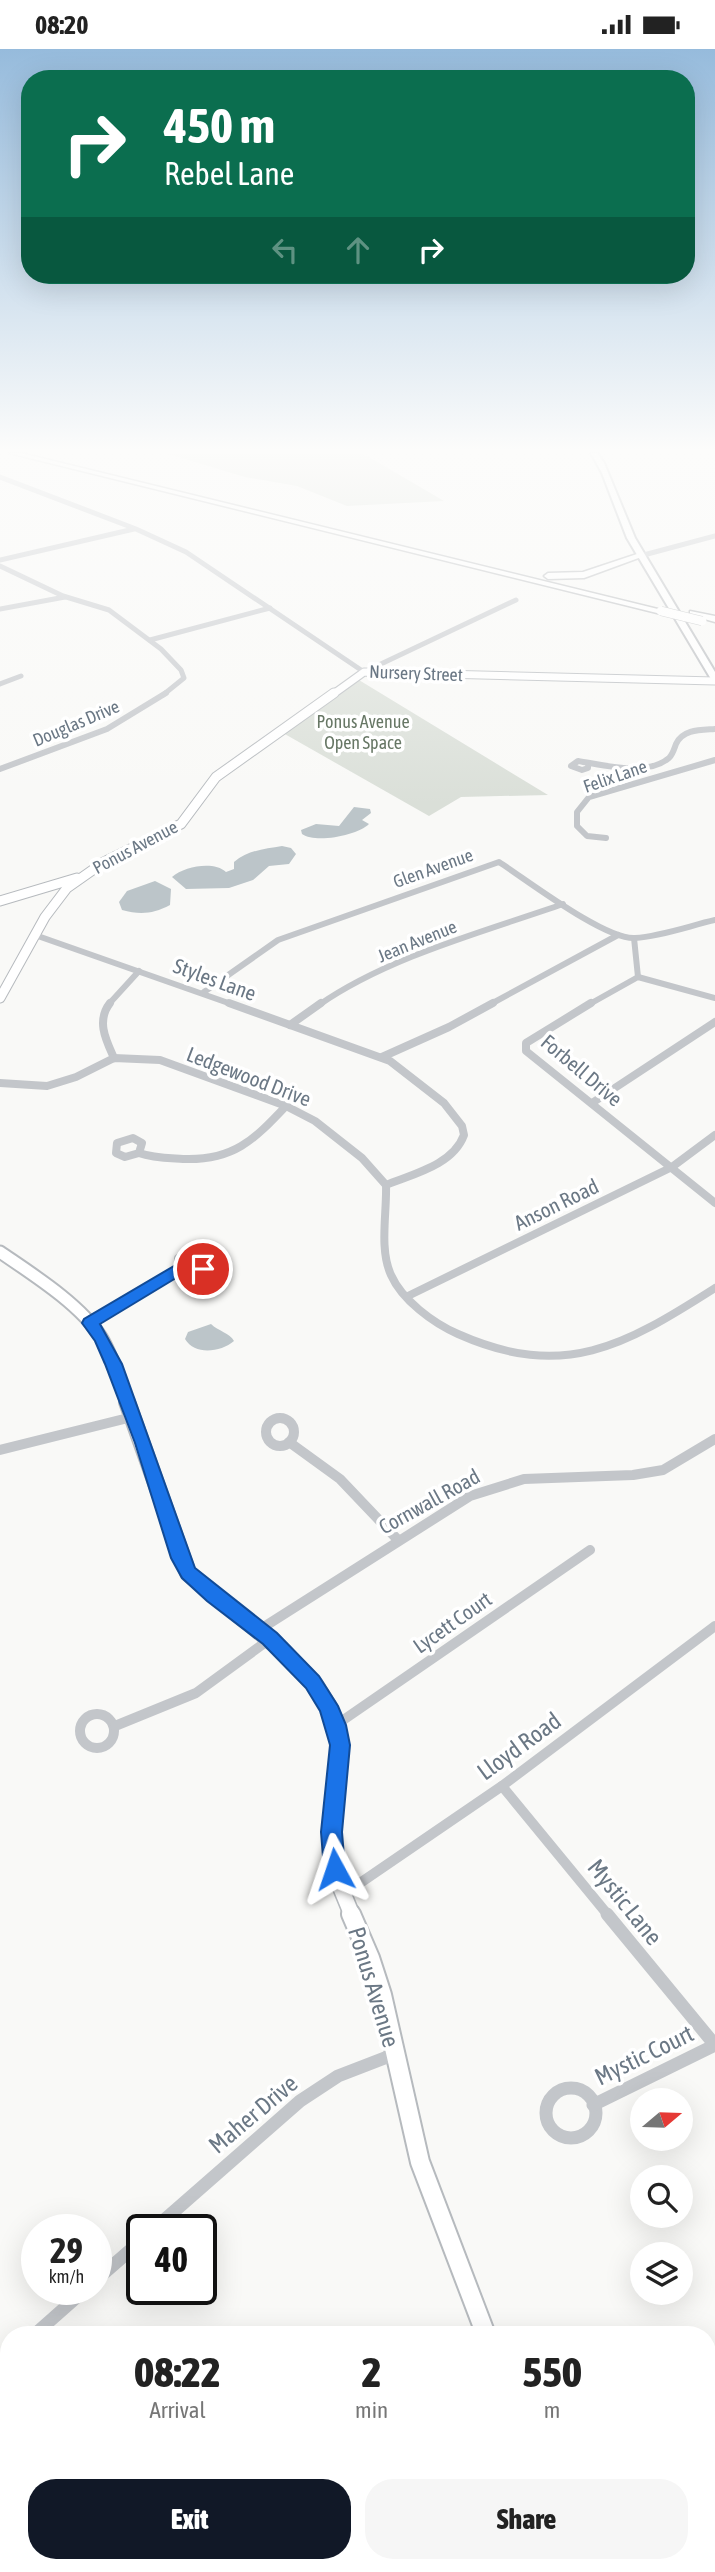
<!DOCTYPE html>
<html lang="en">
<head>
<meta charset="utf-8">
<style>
	body { margin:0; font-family:"Asap Condensed",sans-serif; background:#f6f6f6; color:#222; height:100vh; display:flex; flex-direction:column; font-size:26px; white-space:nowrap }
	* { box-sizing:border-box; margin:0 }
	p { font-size:23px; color:#767676 }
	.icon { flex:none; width:38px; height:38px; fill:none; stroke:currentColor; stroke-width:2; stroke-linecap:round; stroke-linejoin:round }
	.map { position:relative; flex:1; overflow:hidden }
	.details { position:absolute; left:0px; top:2277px; width:716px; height:247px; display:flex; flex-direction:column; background:#fff; border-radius:28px 28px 0 0; box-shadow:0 7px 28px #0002 }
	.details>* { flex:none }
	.top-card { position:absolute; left:21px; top:21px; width:674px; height:214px; border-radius:28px; box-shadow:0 7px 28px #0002; background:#0b6e4f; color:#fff; overflow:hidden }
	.needle { width:46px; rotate:71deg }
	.buttons { position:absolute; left:630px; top:2039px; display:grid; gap:14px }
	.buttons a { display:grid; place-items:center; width:63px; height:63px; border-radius:50%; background:#fff; box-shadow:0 7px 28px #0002; font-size:35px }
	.speed { position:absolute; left:21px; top:2165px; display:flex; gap:14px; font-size:35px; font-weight:700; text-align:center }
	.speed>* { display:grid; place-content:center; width:91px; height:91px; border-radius:50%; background:#fff; box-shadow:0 7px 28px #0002; line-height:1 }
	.speed small { font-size:18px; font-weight:400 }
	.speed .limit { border:4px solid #111; border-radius:10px; background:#fff; color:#111 }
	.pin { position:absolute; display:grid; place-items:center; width:60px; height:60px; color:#fff; margin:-30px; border:4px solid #fff; border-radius:50%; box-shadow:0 2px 7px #0007 }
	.me { position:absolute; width:77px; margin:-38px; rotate:355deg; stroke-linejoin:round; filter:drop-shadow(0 0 5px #0008) }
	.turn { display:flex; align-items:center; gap:24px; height:147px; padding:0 28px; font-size:32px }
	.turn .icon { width:91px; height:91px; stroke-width:2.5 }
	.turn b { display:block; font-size:49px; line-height:60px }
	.lanes { display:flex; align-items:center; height:66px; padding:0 28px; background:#0003; justify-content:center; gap:35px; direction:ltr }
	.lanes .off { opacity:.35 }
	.eta { display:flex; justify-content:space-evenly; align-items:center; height:119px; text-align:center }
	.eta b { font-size:42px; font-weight:800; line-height:49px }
	.primary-button { display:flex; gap:14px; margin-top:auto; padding:14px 28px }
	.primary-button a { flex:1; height:80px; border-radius:28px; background:#111827; color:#fff; font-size:28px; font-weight:800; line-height:80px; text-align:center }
	.primary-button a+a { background:#f6f6f6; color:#222 }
	.status { display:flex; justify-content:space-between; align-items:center; height:49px; padding:0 35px; background:#fff; direction:ltr }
	.status svg { height:19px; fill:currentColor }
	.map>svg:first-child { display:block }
	.green { fill:#dadfd8 }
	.water { fill:#bcc5c9 }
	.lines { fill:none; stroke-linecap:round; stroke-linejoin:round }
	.secondary-far4-casing { stroke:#b6babe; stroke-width:9 }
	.secondary-far3-casing { stroke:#b6babe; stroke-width:11 }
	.secondary-far2-casing { stroke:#b6babe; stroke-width:15 }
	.secondary-far1-casing { stroke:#b6babe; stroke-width:18 }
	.secondary-casing { stroke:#b6babe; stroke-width:22 }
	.primary-casing { stroke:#b7babe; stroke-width:4 }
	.highway-casing { stroke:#b6b9bc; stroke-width:3 }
	.street-far4 { stroke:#c3c6ca; stroke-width:5 }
	.street-far3 { stroke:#c3c6ca; stroke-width:6 }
	.street-far2 { stroke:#c3c6ca; stroke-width:8 }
	.street-far1 { stroke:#c3c6ca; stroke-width:10 }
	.street { stroke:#c3c6ca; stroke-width:13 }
	.secondary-far4 { stroke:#fff; stroke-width:7 }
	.secondary-far3 { stroke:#fff; stroke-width:9 }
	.secondary-far2 { stroke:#fff; stroke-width:11 }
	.secondary-far1 { stroke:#fff; stroke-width:15 }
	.secondary { stroke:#fff; stroke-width:18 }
	.primary { fill:#fff; fill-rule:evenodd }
	.highway { fill:#fff; fill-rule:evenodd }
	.highway-bridge-casing { stroke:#b6b9bc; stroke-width:10; stroke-linecap:butt }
	.highway-bridge { stroke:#fff; stroke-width:9 }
	.route { fill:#1a73e8; stroke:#114b97; stroke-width:2 }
	.labels { text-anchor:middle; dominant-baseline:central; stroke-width:7; stroke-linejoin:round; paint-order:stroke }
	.far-street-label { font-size:18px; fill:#6b7885; stroke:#fff }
	.far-park-label { font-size:18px; fill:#677765; stroke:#fff }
	.street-label { font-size:21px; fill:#6b7885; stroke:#fff }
	.near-street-label { font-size:24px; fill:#6b7885; stroke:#fff }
</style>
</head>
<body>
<div class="status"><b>08:20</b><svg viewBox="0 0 49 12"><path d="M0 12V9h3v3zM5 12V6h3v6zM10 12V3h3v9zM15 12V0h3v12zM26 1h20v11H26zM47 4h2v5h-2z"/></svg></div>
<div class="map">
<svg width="715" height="2523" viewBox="0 0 715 2523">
	<rect width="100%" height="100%" fill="#f9f9f7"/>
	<!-- green -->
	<g class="green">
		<polygon points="165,404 362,404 444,452 347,457 297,437 245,428"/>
		<polygon points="354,628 548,746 461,748 429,767 283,684 332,651"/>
	</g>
	<!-- water -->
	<g class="water">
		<path d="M354,758L370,760L371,764L362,771L369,775C358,786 316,795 302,785L301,781L316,775L339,777Z"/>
		<path d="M282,797L291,799L296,805L289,815L269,817L253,831L229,839L186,840L172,828C185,817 214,812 226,823L234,820V813C248,801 265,800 282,797Z"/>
		<path d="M155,832L171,840L170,856C153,865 140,866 122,861L119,853L127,842Z"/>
		<path d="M211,1275C218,1282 230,1284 234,1292C221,1303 195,1307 185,1290L188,1283Z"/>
	</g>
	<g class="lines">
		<defs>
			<polyline id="secondary-far4" points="332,646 364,623 715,632"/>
			<g id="secondary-far3">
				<polyline points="0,852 77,829"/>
				<polyline points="0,949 45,868 67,839 104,813 181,775 216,728 334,644"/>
			</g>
			<path id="secondary-far2" d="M0,1203C32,1225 80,1255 101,1288C113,1307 119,1333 128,1354"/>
			<polyline id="secondary-far1" points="127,1353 188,1524 283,1602 316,1637 329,1658 336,1678 339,1698 331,1799 338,1832 352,1866"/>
			<g id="secondary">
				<polyline points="351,1865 370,1909 382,1946 420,2113 486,2286"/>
				<polyline points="571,2515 574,2523"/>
			</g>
			<polygon id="primary" points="591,404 597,404 604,414 635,489 715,623 715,633 711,630 627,489 602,424"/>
			<g id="highway">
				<polygon points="9,404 21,404 666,562 661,565"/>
				<polygon points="637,505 644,507 584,529 548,530 544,527 548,524 583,523"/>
				<polygon points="690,562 715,567 715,573 690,566"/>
			</g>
		</defs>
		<!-- secondary-far4 casing -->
		<use href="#secondary-far4" class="secondary-far4-casing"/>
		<!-- secondary-far3 casing -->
		<use href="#secondary-far3" class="secondary-far3-casing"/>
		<!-- secondary-far2 casing -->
		<use href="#secondary-far2" class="secondary-far2-casing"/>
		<!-- secondary-far1 casing -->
		<use href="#secondary-far1" class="secondary-far1-casing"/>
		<!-- secondary casing -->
		<use href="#secondary" class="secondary-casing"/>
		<!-- primary casing -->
		<use href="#primary" class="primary-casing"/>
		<!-- highway casing -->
		<use href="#highway" class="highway-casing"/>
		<!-- street-far4 -->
		<g class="street-far4">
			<polyline points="0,428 136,480 186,503 364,623 516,551"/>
			<polyline points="640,507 715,487"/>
			<polyline points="0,511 134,480"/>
			<polyline points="0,517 63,547 109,561 161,600 181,621 184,629 163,646"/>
			<polyline points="0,560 65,548"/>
			<polyline points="150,591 270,559"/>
			<polyline points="0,635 21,627"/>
		</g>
		<!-- street-far3 -->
		<g class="street-far3">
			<path d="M588,715V719L582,721L571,717L578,712C604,716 646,728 669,709C673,705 674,700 676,695C683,680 701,681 715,680"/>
			<polyline points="0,720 107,680 166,644"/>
			<polyline points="606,789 587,787 577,777 577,763 589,748 715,711"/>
			<polyline points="35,886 234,956"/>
			<polyline points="634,889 638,928"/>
			<path d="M204,943L278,891L499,813C527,831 605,891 635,889C662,887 689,877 715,871"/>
			<polyline points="108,956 139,922"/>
			<path d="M319,956C388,908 483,883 563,855"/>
			<polyline points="489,956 618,886"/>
			<polyline points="588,956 638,928 715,949"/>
		</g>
		<!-- street-far2 -->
		<g class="street-far2">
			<path d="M110,954C96,972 106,991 114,1009"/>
			<path d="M229,954L390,1012L444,1054L462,1077L464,1086C453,1116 413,1125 386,1136"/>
			<polyline points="591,954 526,994 526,1002 715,1154"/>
			<polyline points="290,976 321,954"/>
			<polyline points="382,1008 449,978 493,954"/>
			<path d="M0,1034L47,1037L76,1028L114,1009L160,1011L286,1057L315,1072L362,1109L386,1136C387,1164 379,1200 391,1226C402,1251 433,1274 458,1285C564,1332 624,1297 715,1239"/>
			<polyline points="592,1054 715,973"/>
			<polygon points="133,1089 142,1094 139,1104 125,1108 116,1104 117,1094"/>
			<path d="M139,1104C153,1109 168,1109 183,1110C233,1112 254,1091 286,1057"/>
			<polygon points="190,1203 205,1208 206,1215 193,1223 178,1219 178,1209"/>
			<polyline points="408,1247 672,1118 715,1086"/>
			<polyline points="90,1274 179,1220"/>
		</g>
		<!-- street-far1 -->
		<g class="street-far1">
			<circle cx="280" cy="1383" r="14"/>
			<polyline points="289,1393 340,1430 398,1491"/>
			<polyline points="0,1401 132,1368"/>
			<polyline points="259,1581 470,1447 524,1430 633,1426 663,1421 715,1390"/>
			<circle cx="97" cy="1682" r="17"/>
			<polyline points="336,1676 590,1501"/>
			<polyline points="115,1677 196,1644 270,1590"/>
			<polyline points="502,1737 608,1866"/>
			<polyline points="344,1845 502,1737 715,1577"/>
		</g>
		<!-- street -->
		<g class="street">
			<polyline points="607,1865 715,1996"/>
			<circle cx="571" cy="2064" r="25"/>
			<polyline points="593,2056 715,1996"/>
			<polyline points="154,2180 300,2052 338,2027 395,2005"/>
			<polyline points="96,2231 142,2191"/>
			<polyline points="34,2286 86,2240"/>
			<polyline points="707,2310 715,2307"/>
			<polyline points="0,2315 9,2307"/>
			<polyline points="179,2523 198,2515"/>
		</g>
		<!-- secondary-far4 -->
		<use href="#secondary-far4" class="secondary-far4"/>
		<!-- secondary-far3 -->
		<use href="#secondary-far3" class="secondary-far3"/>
		<!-- secondary-far2 -->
		<use href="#secondary-far2" class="secondary-far2"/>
		<!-- secondary-far1 -->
		<use href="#secondary-far1" class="secondary-far1"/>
		<!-- secondary -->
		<use href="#secondary" class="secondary"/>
		<!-- primary -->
		<use href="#primary" class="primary"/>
		<!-- highway -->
		<use href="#highway" class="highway"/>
		<defs>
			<polyline id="highway-bridge" points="661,562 702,572"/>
		</defs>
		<!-- highway-bridge casing -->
		<use href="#highway-bridge" class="highway-bridge-casing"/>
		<!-- highway-bridge -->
		<use href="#highway-bridge" class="highway-bridge"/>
	</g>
	<!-- sky -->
	<linearGradient id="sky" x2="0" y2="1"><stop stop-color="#96bbdc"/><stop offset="0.53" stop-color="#fcfcfb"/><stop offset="1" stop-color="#fcfcfb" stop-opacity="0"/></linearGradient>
	<rect width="715" height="757" fill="url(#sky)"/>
	<!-- route -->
	<polygon class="route" points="179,1214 191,1218 203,1214 210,1220 208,1223 192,1229 181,1226 100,1275 122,1315 195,1519 277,1584 319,1627 338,1657 346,1676 350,1696 342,1783 345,1820 342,1827 335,1830 327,1827 324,1820 321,1783 330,1696 320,1662 306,1639 263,1595 207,1552 182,1529 171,1509 135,1394 105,1315 95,1292 82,1274 84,1270"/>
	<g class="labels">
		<!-- far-street labels -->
		<g class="far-street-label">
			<text transform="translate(416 624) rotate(2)">Nursery Street</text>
			<text transform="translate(76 674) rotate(-23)">Douglas Drive</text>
			<text transform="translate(615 727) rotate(-19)">Felix Lane</text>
			<text transform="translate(135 798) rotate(-28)">Ponus Avenue</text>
			<text transform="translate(433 819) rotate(-20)">Glen Avenue</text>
			<text transform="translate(417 892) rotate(-22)">Jean Avenue</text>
		</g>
		<!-- far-park labels -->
		<g class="far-park-label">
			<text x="363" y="672">Ponus Avenue<tspan x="363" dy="21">Open Space</tspan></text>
		</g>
		<!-- street labels -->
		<g class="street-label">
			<text transform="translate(215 930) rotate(20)">Styles Lane</text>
			<text transform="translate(582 1021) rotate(40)">Forbell Drive</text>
			<text transform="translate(249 1027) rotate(21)">Ledgewood Drive</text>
			<text transform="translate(556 1155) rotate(-26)">Anson Road</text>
			<text transform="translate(429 1452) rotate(-29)">Cornwall Road</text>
			<text transform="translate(452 1573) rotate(-35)">Lycett Court</text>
		</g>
		<!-- near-street labels -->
		<g class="near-street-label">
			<text transform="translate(519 1697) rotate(-36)">Lloyd Road</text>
			<text transform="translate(625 1853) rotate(51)">Mystic Lane</text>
			<text transform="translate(374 1938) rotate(73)">Ponus Avenue</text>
			<text transform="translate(644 2006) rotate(-26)">Mystic Court</text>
			<text transform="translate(253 2065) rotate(-40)">Maher Drive</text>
		</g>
	</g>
</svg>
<div class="buttons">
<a><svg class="needle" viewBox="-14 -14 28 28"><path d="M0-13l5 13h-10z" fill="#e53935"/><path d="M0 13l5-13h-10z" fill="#767676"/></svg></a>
<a><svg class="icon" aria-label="search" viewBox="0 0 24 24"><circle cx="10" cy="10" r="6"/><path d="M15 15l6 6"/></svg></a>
<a><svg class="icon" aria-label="layers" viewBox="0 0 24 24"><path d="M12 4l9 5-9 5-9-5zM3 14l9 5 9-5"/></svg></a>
</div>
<div class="speed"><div>29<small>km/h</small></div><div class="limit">40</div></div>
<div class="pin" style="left:203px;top:1220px;background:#d93025"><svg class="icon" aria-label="arrive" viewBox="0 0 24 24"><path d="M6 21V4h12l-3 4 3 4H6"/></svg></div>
<svg class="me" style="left:335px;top:1820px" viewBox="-20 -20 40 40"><path d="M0-17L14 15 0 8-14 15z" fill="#1a73e8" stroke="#fff" stroke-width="4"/></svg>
<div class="top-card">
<div class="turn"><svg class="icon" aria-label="right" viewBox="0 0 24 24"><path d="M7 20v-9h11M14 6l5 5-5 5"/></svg><div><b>450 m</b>Rebel Lane</div></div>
<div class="lanes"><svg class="icon off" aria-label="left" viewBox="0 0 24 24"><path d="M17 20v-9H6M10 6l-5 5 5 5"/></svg><svg class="icon off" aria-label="ahead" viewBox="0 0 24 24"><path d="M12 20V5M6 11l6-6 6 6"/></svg><svg class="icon" aria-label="right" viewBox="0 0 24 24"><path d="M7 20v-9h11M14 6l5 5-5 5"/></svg></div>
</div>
<section class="details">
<div class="eta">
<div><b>08:22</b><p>Arrival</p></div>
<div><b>2</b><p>min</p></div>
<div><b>550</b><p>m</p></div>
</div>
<div class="primary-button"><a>Exit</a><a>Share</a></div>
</section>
</div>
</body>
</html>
